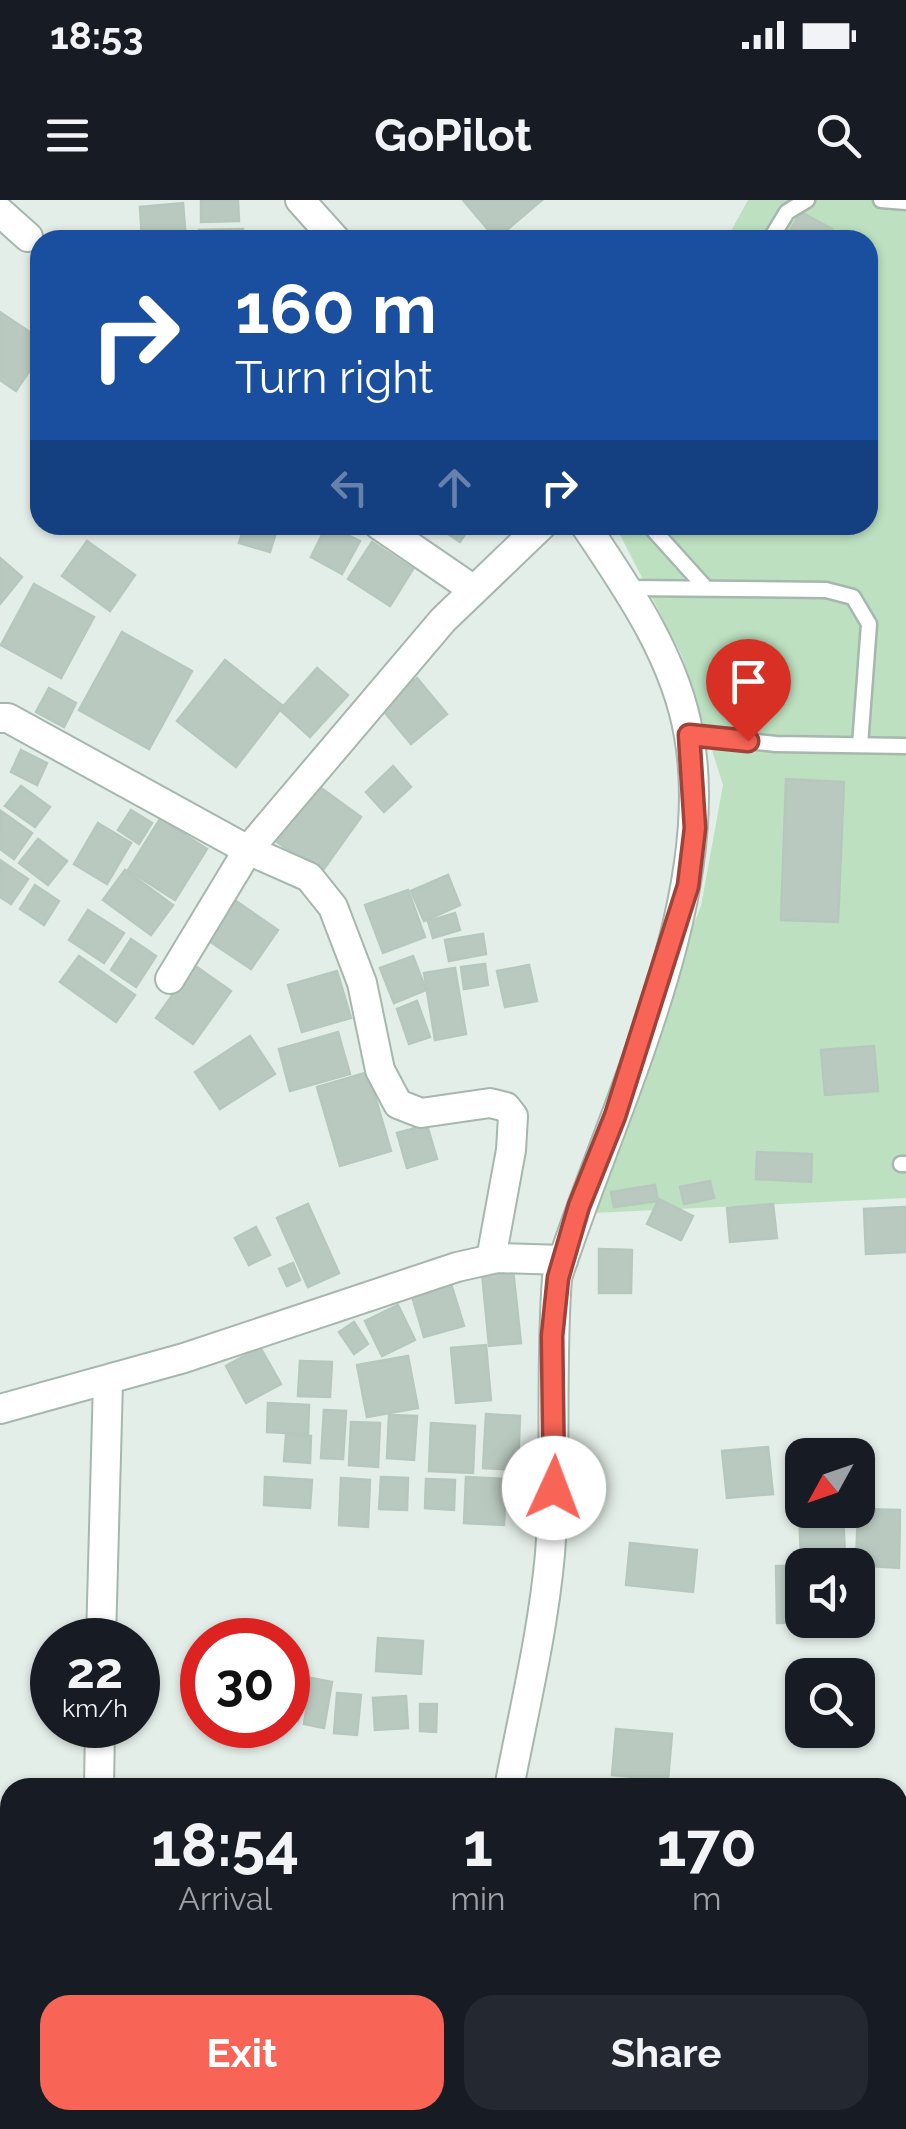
<!DOCTYPE html>
<html lang="en">
<head>
<meta charset="utf-8">
<style>
	body { margin:0; font-family:Raleway,sans-serif; background:#242831; color:#f1f3f6; height:100vh; display:flex; flex-direction:column; font-size:38px; white-space:nowrap }
	* { box-sizing:border-box; margin:0 }
	p { font-size:32px; color:#9ea1a6 }
	.icon { flex:none; width:55px; height:55px; fill:none; stroke:currentColor; stroke-width:2; stroke-linecap:round; stroke-linejoin:round }
	.map { position:relative; flex:1; overflow:hidden }
	.drawer { position:absolute; left:0px; top:1578px; width:908px; height:352px; display:flex; flex-direction:column; background:#171b24; border-radius:30px 30px 0 0; box-shadow:0 2px 8px #0004 }
	.drawer>* { flex:none }
	.top-card { position:absolute; left:30px; top:30px; width:848px; height:305px; border-radius:30px; box-shadow:0 2px 8px #0004; background:#1a4fa0; color:#fff; overflow:hidden }
	.needle { width:65px; rotate:230deg }
	.tools { position:absolute; left:785px; top:1238px; display:grid; gap:20px }
	.tools a { display:grid; place-items:center; width:90px; height:90px; border-radius:20px; background:#171b24; box-shadow:0 2px 8px #0004; font-size:50px }
	.speed { position:absolute; left:30px; top:1418px; display:flex; gap:20px; font-size:50px; font-weight:700; text-align:center }
	.speed>* { display:grid; place-content:center; width:130px; height:130px; border-radius:50%; background:#171b24; box-shadow:0 2px 8px #0004; line-height:1 }
	.speed small { font-size:25px; font-weight:400 }
	.speed .limit { border:15px solid #d22; background:#fff; color:#111 }
	.pin { position:absolute; display:grid; place-items:center; width:85px; height:85px; color:#fff; margin:-102px -42px; border-radius:50% 50% 50% 0; rotate:-45deg; box-shadow:0 0 10px #0007 }
	.pin .icon { rotate:45deg }
	.me { position:absolute; width:110px; margin:-55px; rotate:2deg; stroke-linejoin:round; filter:drop-shadow(0 0 8px #0008) }
	.turn { display:flex; align-items:center; gap:35px; height:210px; padding:0 40px; font-size:45px }
	.turn .icon { width:130px; height:130px; stroke-width:2.5 }
	.turn b { display:block; font-size:70px; line-height:85px }
	.lanes { display:flex; align-items:center; height:95px; padding:0 40px; background:#0003; justify-content:center; gap:50px; direction:ltr }
	.lanes .off { opacity:.35 }
	.eta { display:flex; justify-content:space-evenly; align-items:center; height:170px; text-align:center }
	.eta b { font-size:60px; font-weight:700; line-height:70px }
	.cta { display:flex; gap:20px; margin-top:auto; padding:20px 40px }
	.cta a { flex:1; height:115px; border-radius:30px; background:#f86557; color:#fff; font-size:40px; font-weight:700; line-height:115px; text-align:center }
	.cta a+a { background:#242831; color:#f1f3f6 }
	.status { display:flex; justify-content:space-between; align-items:center; height:70px; padding:0 50px; background:#171b24; direction:ltr }
	.status svg { height:28px; fill:currentColor }
	header { display:flex; justify-content:space-between; align-items:center; height:130px; padding:0 40px; background:#171b24; font-size:45px; font-weight:700 }
	.map>svg:first-child { display:block }
	.green { fill:#bce0c0 }
	.building { fill:#b9c9c0; stroke:#b6c8bd; stroke-width:2.5 }
	.lines { fill:none; stroke-linecap:round; stroke-linejoin:round }
	.service-casing { stroke:#a6b7ae; stroke-width:19 }
	.minor-casing { stroke:#a6b7ae; stroke-width:32 }
	.service { stroke:#fff; stroke-width:14 }
	.minor { stroke:#fff; stroke-width:28 }
	.route-casing { stroke:#a14239; stroke-width:25 }
	.route { stroke:#f86557; stroke-width:18 }
</style>
</head>
<body>
<div class="status"><b>18:53</b><svg viewBox="0 0 49 12"><path d="M0 12V9h3v3zM5 12V6h3v6zM10 12V3h3v9zM15 12V0h3v12zM26 1h20v11H26zM47 4h2v5h-2z"/></svg></div>
<header><svg class="icon" aria-label="menu" viewBox="0 0 24 24"><path d="M4 6h16M4 12h16M4 18h16"/></svg>GoPilot<svg class="icon" aria-label="search" viewBox="0 0 24 24"><circle cx="10" cy="10" r="6"/><path d="M15 15l6 6"/></svg></header>
<div class="map">
<svg width="906" height="1929" viewBox="0 0 906 1929">
	<rect width="100%" height="100%" fill="#e4eee8"/>
	<!-- green -->
	<polygon class="green" points="748,0 906,0 906,998 595,1013 640,857 701,706 723,585 682,456 615,325 868,325 868,40 726,40"/>
	<!-- building -->
	<g class="building">
		<polygon points="201,0 238,0 239,21 201,22"/>
		<polygon points="463,0 542,0 496,39"/>
		<polygon points="183,3 186,40 142,40 140,7"/>
		<polygon points="801,12 832,29 826,40 785,40"/>
		<polygon points="243,29 243,40 199,40 199,30"/>
		<polygon points="0,112 40,139 40,155 16,191 0,180"/>
		<polygon points="245,325 277,329 270,352 239,343"/>
		<polygon points="327,325 360,341 342,374 311,357"/>
		<polygon points="435,325 471,325 460,342"/>
		<polygon points="87,341 135,375 110,411 62,376"/>
		<polygon points="372,342 413,369 390,406 348,379"/>
		<polygon points="0,358 22,377 0,404"/>
		<polygon points="34,384 94,417 61,478 1,445"/>
		<polygon points="122,432 192,471 149,549 79,510"/>
		<polygon points="225,460 283,506 236,567 177,521"/>
		<polygon points="317,468 348,495 310,537 280,510"/>
		<polygon points="417,478 447,514 411,544 381,508"/>
		<polygon points="49,488 76,503 64,527 36,512"/>
		<polygon points="21,550 47,563 37,585 11,572"/>
		<polygon points="393,566 411,587 384,612 366,592"/>
		<polygon points="786,579 844,582 838,722 781,720"/>
		<polygon points="317,585 361,617 321,673 277,642"/>
		<polygon points="21,586 50,607 35,627 5,606"/>
		<polygon points="131,610 152,623 139,644 118,630"/>
		<polygon points="1,611 32,633 14,659 0,649"/>
		<polygon points="160,619 207,649 175,700 128,670"/>
		<polygon points="98,623 131,643 107,684 74,664"/>
		<polygon points="38,639 67,661 48,685 19,663"/>
		<polygon points="0,660 28,679 11,704 0,697"/>
		<polygon points="125,670 173,705 151,735 103,700"/>
		<polygon points="448,675 460,705 424,721 411,691"/>
		<polygon points="35,685 59,701 44,725 20,709"/>
		<polygon points="408,690 425,737 383,753 365,705"/>
		<polygon points="233,699 278,730 251,769 206,739"/>
		<polygon points="88,710 124,733 104,763 69,740"/>
		<polygon points="455,713 460,730 433,738 428,721"/>
		<polygon points="483,734 486,754 449,761 445,740"/>
		<polygon points="131,739 156,756 136,787 111,770"/>
		<polygon points="79,756 135,795 116,822 60,782"/>
		<polygon points="413,756 426,790 394,803 380,768"/>
		<polygon points="485,764 488,785 464,789 461,767"/>
		<polygon points="194,765 231,791 193,844 156,818"/>
		<polygon points="529,765 537,801 505,807 497,771"/>
		<polygon points="455,768 466,834 435,840 424,773"/>
		<polygon points="337,771 351,818 302,832 288,785"/>
		<polygon points="417,801 430,837 409,844 397,809"/>
		<polygon points="338,832 350,874 290,891 279,849"/>
		<polygon points="250,836 275,874 220,909 195,872"/>
		<polygon points="874,846 878,891 825,895 821,850"/>
		<polygon points="368,872 391,951 340,966 317,887"/>
		<polygon points="427,925 437,959 407,968 397,933"/>
		<polygon points="757,952 812,954 811,982 756,979"/>
		<polygon points="710,981 714,998 684,1004 680,987"/>
		<polygon points="655,985 658,1001 614,1007 611,992"/>
		<polygon points="659,999 693,1016 681,1040 647,1024"/>
		<polygon points="308,1004 339,1073 308,1087 277,1018"/>
		<polygon points="773,1004 777,1038 730,1042 727,1008"/>
		<polygon points="905,1007 906,1052 866,1054 864,1009"/>
		<polygon points="256,1027 270,1055 249,1065 235,1038"/>
		<polygon points="599,1049 632,1050 631,1093 599,1093"/>
		<polygon points="293,1063 300,1080 287,1086 279,1069"/>
		<polygon points="513,1070 521,1143 489,1146 482,1073"/>
		<polygon points="448,1074 464,1126 424,1137 409,1086"/>
		<polygon points="398,1105 415,1140 382,1156 365,1121"/>
		<polygon points="354,1122 368,1144 354,1154 339,1132"/>
		<polygon points="486,1145 491,1200 456,1203 451,1148"/>
		<polygon points="260,1147 281,1184 246,1203 226,1166"/>
		<polygon points="408,1156 418,1208 367,1217 357,1165"/>
		<polygon points="300,1161 332,1162 330,1197 298,1196"/>
		<polygon points="268,1203 309,1205 308,1234 267,1232"/>
		<polygon points="324,1210 346,1211 343,1259 321,1258"/>
		<polygon points="486,1214 520,1216 518,1270 483,1268"/>
		<polygon points="389,1215 417,1216 414,1260 387,1258"/>
		<polygon points="351,1222 380,1223 378,1267 349,1265"/>
		<polygon points="431,1223 475,1226 473,1273 429,1271"/>
		<polygon points="286,1235 311,1236 310,1263 284,1261"/>
		<polygon points="768,1247 773,1294 727,1298 722,1251"/>
		<polygon points="265,1277 312,1280 310,1308 264,1305"/>
		<polygon points="381,1277 408,1278 407,1310 379,1309"/>
		<polygon points="466,1277 506,1279 504,1325 464,1323"/>
		<polygon points="341,1278 370,1280 368,1327 339,1325"/>
		<polygon points="426,1279 455,1280 454,1310 425,1308"/>
		<polygon points="858,1309 900,1310 899,1368 856,1365"/>
		<polygon points="843,1313 845,1356 801,1357 799,1314"/>
		<polygon points="630,1343 697,1350 693,1392 626,1385"/>
		<polygon points="776,1366 802,1366 802,1420 816,1422 777,1423"/>
		<polygon points="378,1438 423,1441 421,1474 376,1471"/>
		<polygon points="288,1476 304,1478 298,1521 288,1520"/>
		<polygon points="311,1478 332,1482 324,1528 304,1524"/>
		<polygon points="337,1493 361,1495 357,1535 334,1533"/>
		<polygon points="406,1496 408,1528 375,1530 373,1498"/>
		<polygon points="420,1504 437,1504 436,1532 420,1531"/>
		<polygon points="616,1529 672,1534 668,1580 612,1575"/>
	</g>
	<g class="lines">
		<defs>
			<g id="service">
				<polyline points="881,0 906,2"/>
				<polyline points="770,40 787,12 807,0"/>
				<polyline points="649,325 704,386"/>
				<polyline points="628,388 826,390 853,397 869,424 860,545"/>
				<polyline points="689,535 776,544 906,546"/>
				<polyline points="901,964 906,964"/>
			</g>
			<g id="minor">
				<polyline points="300,0 336,40"/>
				<polyline points="0,12 28,37"/>
				<polyline points="379,325 474,390"/>
				<polyline points="0,518 8,518 248,650 309,677 333,707 362,783 380,870 398,904 421,913 490,903 506,907 513,916 511,950 491,1059"/>
				<polyline points="170,779 248,650 443,420 542,325"/>
				<polyline points="0,1209 184,1158 457,1067 497,1058 563,1060"/>
				<polyline points="101,1440 108,1181"/>
				<polyline points="99,1588 100,1525"/>
				<path d="M509,1588C524,1510 543,1432 550,1354C557,1262 550,1170 557,1078C608,918 719,704 689,536C676,458 628,389 585,325"/>
				<polyline points="0,1673 10,1671"/>
				<polyline points="898,1751 906,1751"/>
				<polyline points="856,1920 858,1929"/>
				<polyline points="452,1929 453,1920"/>
			</g>
		</defs>
		<!-- service casing -->
		<use href="#service" class="service-casing"/>
		<!-- minor casing -->
		<use href="#minor" class="minor-casing"/>
		<!-- service -->
		<use href="#service" class="service"/>
		<!-- minor -->
		<use href="#minor" class="minor"/>
	</g>
	<g class="lines">
		<defs>
			<polyline id="route" points="554,1288 552,1136 558,1078 579,1006 615,916 688,686 695,628 689,535 748,541"/>
		</defs>
		<!-- route casing -->
		<use href="#route" class="route-casing"/>
		<!-- route -->
		<use href="#route" class="route"/>
	</g>
</svg>
<div class="tools">
<a><svg class="needle" viewBox="-14 -14 28 28"><path d="M0-13l5 13h-10z" fill="#e53935"/><path d="M0 13l5-13h-10z" fill="#9ea1a6"/></svg></a>
<a><svg class="icon" aria-label="sound" viewBox="0 0 24 24"><path d="M4 9h4l5-4v14l-5-4H4zM17 9q2 3 0 6"/></svg></a>
<a><svg class="icon" aria-label="search" viewBox="0 0 24 24"><circle cx="10" cy="10" r="6"/><path d="M15 15l6 6"/></svg></a>
</div>
<div class="speed"><div>22<small>km/h</small></div><div class="limit">30</div></div>
<div class="pin" style="left:748px;top:541px;background:#d93025"><svg class="icon" aria-label="arrive" viewBox="0 0 24 24"><path d="M6 21V4h12l-3 4 3 4H6"/></svg></div>
<svg class="me" style="left:554px;top:1288px" viewBox="-20 -20 40 40"><circle r="19" fill="#fff"/><path d="M0-13L10 11 0 6-10 11z" fill="#f86557"/></svg>
<div class="top-card">
<div class="turn"><svg class="icon" aria-label="right" viewBox="0 0 24 24"><path d="M7 20v-9h11M14 6l5 5-5 5"/></svg><div><b>160 m</b>Turn right</div></div>
<div class="lanes"><svg class="icon off" aria-label="left" viewBox="0 0 24 24"><path d="M17 20v-9H6M10 6l-5 5 5 5"/></svg><svg class="icon off" aria-label="ahead" viewBox="0 0 24 24"><path d="M12 20V5M6 11l6-6 6 6"/></svg><svg class="icon" aria-label="right" viewBox="0 0 24 24"><path d="M7 20v-9h11M14 6l5 5-5 5"/></svg></div>
</div>
<section class="drawer">
<div class="eta">
<div><b>18:54</b><p>Arrival</p></div>
<div><b>1</b><p>min</p></div>
<div><b>170</b><p>m</p></div>
</div>
<div class="cta"><a>Exit</a><a>Share</a></div>
</section>
</div>
</body>
</html>
